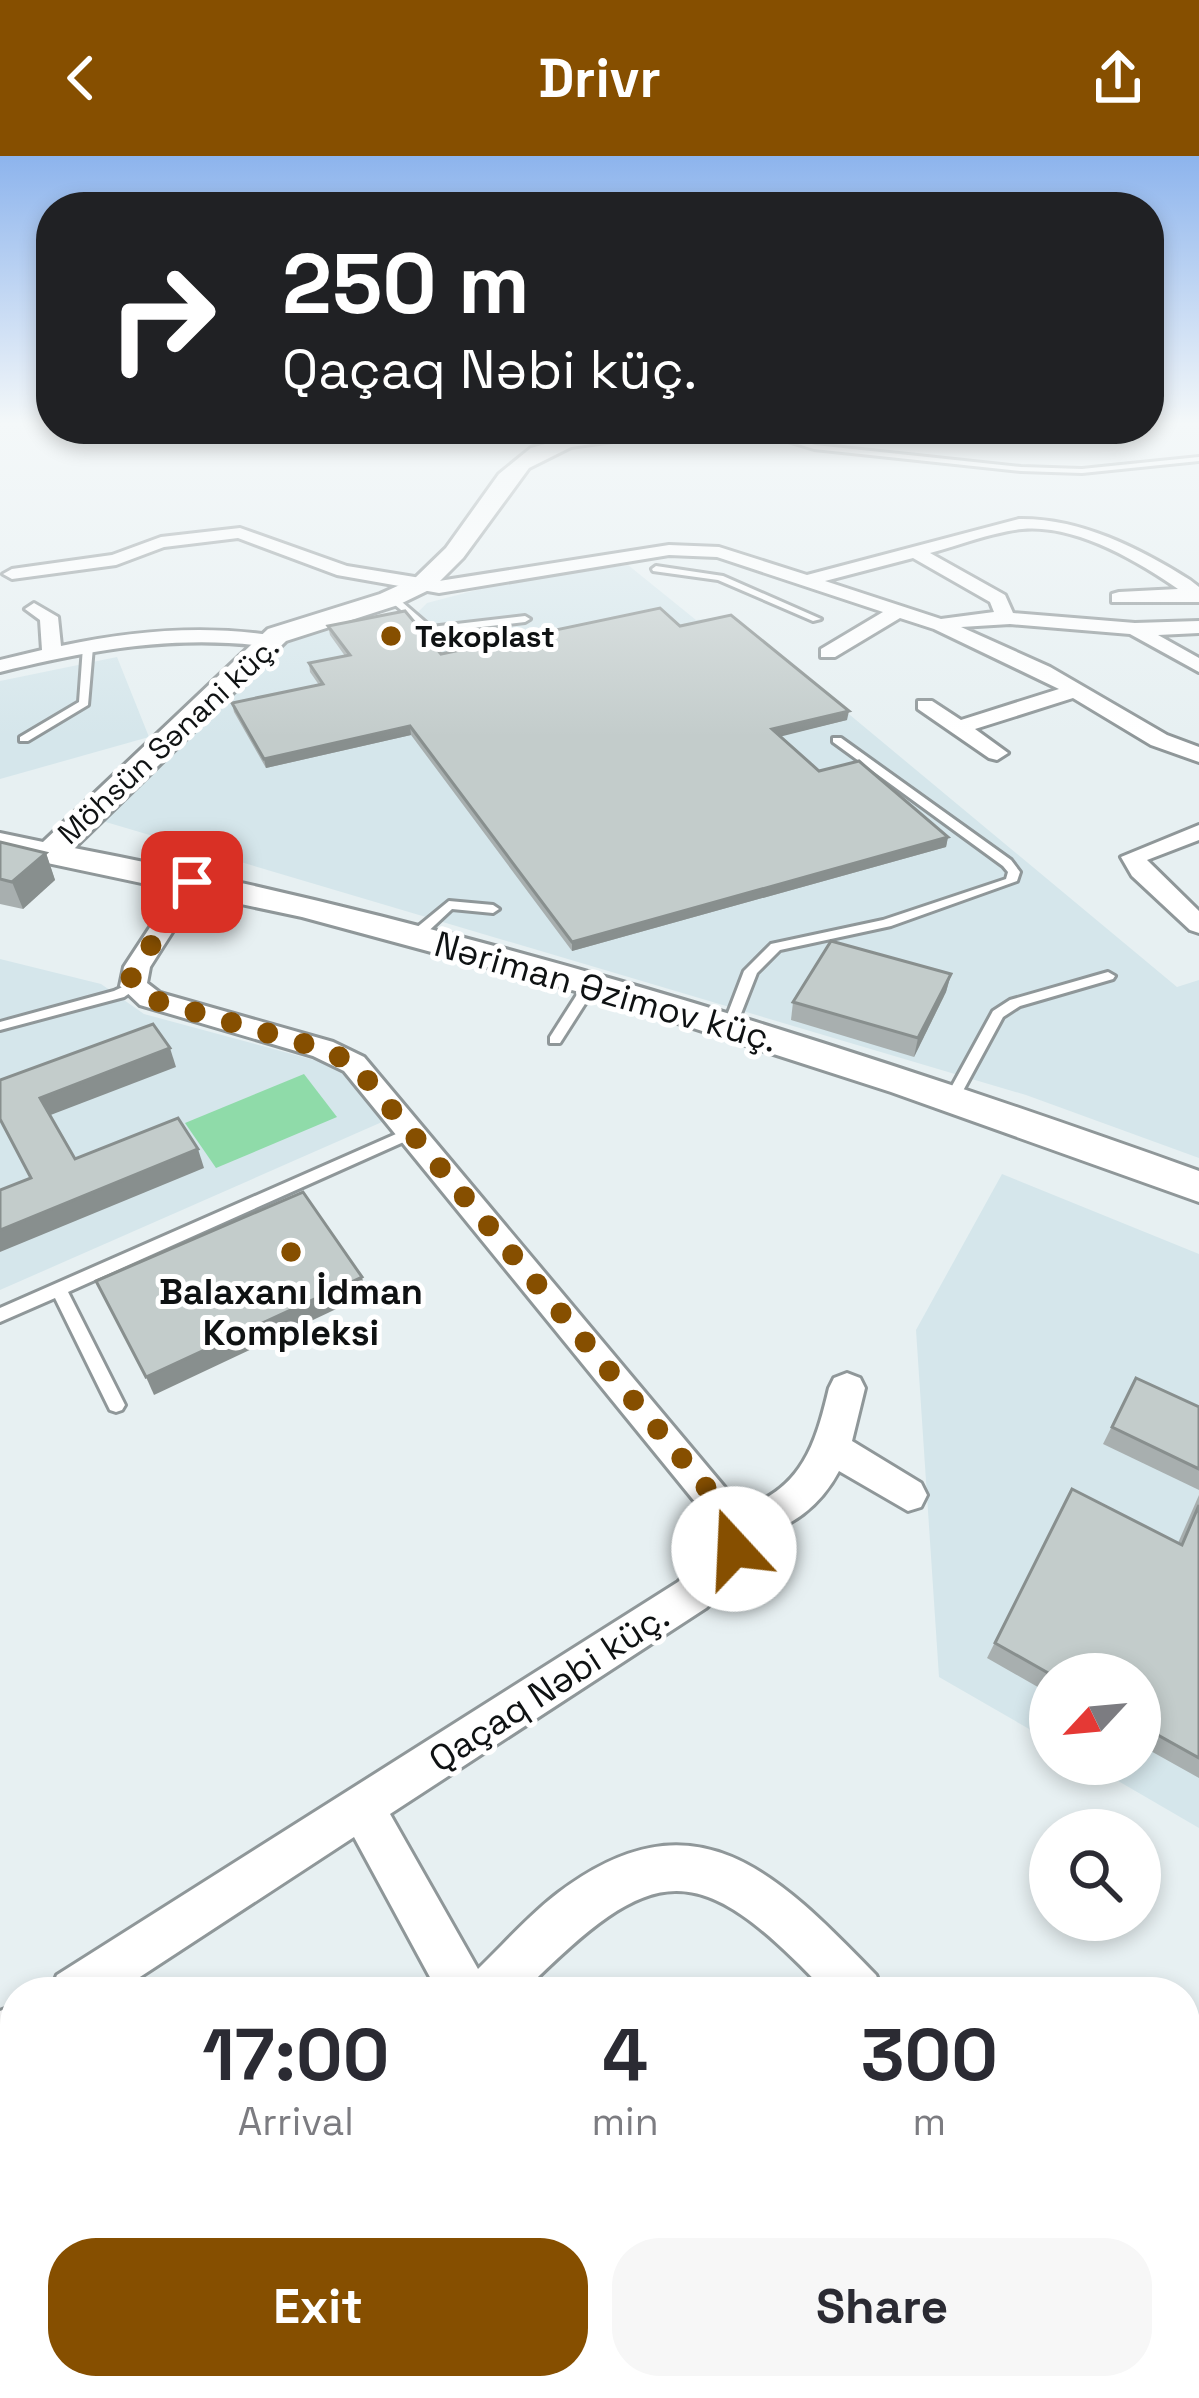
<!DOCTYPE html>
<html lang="en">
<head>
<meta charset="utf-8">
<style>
	body { margin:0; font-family:"Space Grotesk",sans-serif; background:#f7f7f7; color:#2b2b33; height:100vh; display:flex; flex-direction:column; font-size:45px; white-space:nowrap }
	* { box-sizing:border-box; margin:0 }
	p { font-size:39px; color:#7c7c81 }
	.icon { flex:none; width:66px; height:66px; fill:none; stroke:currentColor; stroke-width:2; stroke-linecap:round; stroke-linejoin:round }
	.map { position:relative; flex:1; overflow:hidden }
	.sheet { position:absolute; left:0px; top:1821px; width:1200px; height:423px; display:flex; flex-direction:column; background:#fff; border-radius:48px 48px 0 0; box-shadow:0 6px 18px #0003 }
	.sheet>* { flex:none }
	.hud { position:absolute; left:36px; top:36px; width:1128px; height:252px; border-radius:48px; box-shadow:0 6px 18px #0003; background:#202124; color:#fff; overflow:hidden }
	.needle { width:78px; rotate:244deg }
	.buttons { position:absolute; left:1029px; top:1497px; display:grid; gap:24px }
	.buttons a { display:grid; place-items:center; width:132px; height:132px; border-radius:50%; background:#fff; box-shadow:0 6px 18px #0003; font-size:60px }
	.pin { position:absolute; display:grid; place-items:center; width:102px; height:102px; color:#fff; margin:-51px; border-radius:24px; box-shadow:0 6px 18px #0006 }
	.me { position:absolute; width:132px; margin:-66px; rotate:340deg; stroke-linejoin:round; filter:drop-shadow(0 0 9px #0008) }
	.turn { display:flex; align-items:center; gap:42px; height:252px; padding:0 48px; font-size:54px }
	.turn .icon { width:156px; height:156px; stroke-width:2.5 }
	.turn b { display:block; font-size:84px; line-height:102px }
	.eta { display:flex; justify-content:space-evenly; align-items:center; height:204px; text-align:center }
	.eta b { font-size:72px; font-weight:700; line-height:84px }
	.action { display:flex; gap:24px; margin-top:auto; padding:24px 48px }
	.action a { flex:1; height:138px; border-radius:48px; background:#864f00; color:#fff; font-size:48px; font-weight:700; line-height:138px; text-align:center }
	.action a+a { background:#f7f7f7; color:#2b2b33 }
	header { display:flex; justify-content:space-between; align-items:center; height:156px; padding:0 48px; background:#864f00; color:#fff; font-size:54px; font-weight:700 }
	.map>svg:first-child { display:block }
	.built { fill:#d5e6eb }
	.green { fill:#8fdba9 }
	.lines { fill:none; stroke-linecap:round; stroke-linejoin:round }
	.lane-casing { stroke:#8f9799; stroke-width:6 }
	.street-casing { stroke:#8f9799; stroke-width:6 }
	.secondary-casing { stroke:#8f9799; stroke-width:6 }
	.lane { fill:#fff; fill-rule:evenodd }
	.street { fill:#fff; fill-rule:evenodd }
	.secondary { fill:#fff; fill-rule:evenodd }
	.wall { fill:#a8afaf }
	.shaded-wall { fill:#888f8e }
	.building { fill:#c3cccb; stroke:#888f8e; stroke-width:3 }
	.route { stroke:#864f00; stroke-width:21; stroke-dasharray:0 37.8 }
	.poi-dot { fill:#864f00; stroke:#fff; stroke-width:4.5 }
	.labels { text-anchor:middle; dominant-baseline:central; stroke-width:10; stroke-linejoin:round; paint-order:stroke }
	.far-poi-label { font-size:30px; font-weight:bold; fill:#0f1213; stroke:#fff; text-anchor:start }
	.far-street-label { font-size:30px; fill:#0f1213; stroke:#fff }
	.street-label { font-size:36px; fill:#0f1213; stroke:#fff }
	.poi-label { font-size:36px; font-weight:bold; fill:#0f1213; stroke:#fff }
</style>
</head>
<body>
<header><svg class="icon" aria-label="back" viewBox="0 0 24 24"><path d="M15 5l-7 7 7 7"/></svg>Drivr<svg class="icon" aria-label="share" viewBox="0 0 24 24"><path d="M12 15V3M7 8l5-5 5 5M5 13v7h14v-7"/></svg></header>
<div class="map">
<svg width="1199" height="2242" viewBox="0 0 1199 2242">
	<rect width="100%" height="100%" fill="#e7f0f2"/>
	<!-- built -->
	<g class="built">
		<polygon points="628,409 696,464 731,460 1177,831 1199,824 1199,1002 1026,939 99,664 291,482 418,456 427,447 503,427"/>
		<polygon points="117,501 149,581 0,623 0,525"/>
		<polygon points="0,803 101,828 144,858 336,910 382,966 0,1134"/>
		<polygon points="1002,1018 1199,1098 1199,1672 1089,1608 1140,1608 1140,1518 1050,1518 1050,1585 939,1521 916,1174"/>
	</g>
	<!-- green -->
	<polygon class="green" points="304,918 337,961 216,1012 185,967"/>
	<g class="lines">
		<defs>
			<g id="lane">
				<polygon points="749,273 761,273 815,289 1021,311 1082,313 1199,301 1199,305 1082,317 1021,315 814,293"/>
				<polygon points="656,410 723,420 821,463 813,465 718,424 653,415 652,413"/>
				<polygon points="389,440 395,440 431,471 525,460 530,463 525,466 429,477 389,444"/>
				<polygon points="88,488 93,491 88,549 28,585 20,585 20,581 79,546 83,491"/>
				<polygon points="833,582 841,582 1011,704 1020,716 1017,725 891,770 780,794 757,817 735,873 725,873 723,870 744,815 771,788 883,764 1006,723 1008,716 1003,710 833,586"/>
				<polygon points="449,745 493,749 499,753 493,757 452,753 420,783 410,783 410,777"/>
				<polygon points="1108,816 1115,820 1113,823 1020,850 1003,861 958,944 948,944 946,941 993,855 1010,844"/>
				<polygon points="590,825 597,829 560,887 550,887 550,881 585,826"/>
				<polygon points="133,826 140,830 124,841 0,874 0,866 114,835"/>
				<polygon points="412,971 417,972 419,976 417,980 68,1136 125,1249 122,1254 116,1256 110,1254 55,1142 0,1166 0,1152"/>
			</g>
			<g id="street">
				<path d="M1019,363C1080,362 1139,392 1190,424L1199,431V446H1112V438L1119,436L1178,433C1136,404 1075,368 1022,373C992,376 960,389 930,397L1005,439L1013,457L1135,467L1199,465V477L1158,479L1199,502V516L1130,478L1010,468L961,471L1050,511L1167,579L1199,591V606L1151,589L1073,542L975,573L1008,597L997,604L989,602L918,553V545H932L961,564L1059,533L934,473L900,462L835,501H821V493L883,456L717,401L669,399L439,437L337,419L238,382L164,391L116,409L12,423L3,418L12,413L112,399L161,381L240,372L347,410L439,425L669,389L719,391L807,419ZM913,402L990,446L994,456L941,463L825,425Z"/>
				<path d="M34,447L58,461L61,490C131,475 199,469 270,479L280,485L270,491C177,478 90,494 0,516V504L42,494L40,464L25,453Z"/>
				<polygon points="1199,669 1199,684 1147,704 1199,755 1199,777 1190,774 1132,720 1121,701"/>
				<path d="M192,719L204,726L150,811L147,827L160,837L333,886L364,901L742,1352C802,1334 816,1287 829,1232L834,1222L847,1217L860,1222L865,1232L852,1285L921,1327L927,1339L921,1351L908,1355L839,1315C819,1352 792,1370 752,1383L736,1424L706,1452L390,1658L478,1813C504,1788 529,1759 558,1737C695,1633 777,1717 876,1819L883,1836H826C696,1698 654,1705 523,1836H438L354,1681L117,1836H50L57,1819L678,1426L713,1392L709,1363L344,915L313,900L140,849L120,830L124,811L183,721Z"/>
				<polygon points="15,1849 15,1901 0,1908 0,1855"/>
				<polygon points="1185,2160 1199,2166 1199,2237 1180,2229 1185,2229"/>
				<polygon points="483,2229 548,2229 543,2242 478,2242"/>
			</g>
			<path id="secondary" d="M665,273L655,279L571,291L529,312L463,402L433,432L398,449L286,485L74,692C458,766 831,883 1199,1015V1046L891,936L594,840L302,761L0,697V677L43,686L268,473L380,438L415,422L446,392L499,318L531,292L595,274Z"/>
		</defs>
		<!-- lane casing -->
		<use href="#lane" class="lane-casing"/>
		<!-- street casing -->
		<use href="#street" class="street-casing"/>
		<!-- secondary casing -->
		<use href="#secondary" class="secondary-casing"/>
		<!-- lane -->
		<use href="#lane" class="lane"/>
		<!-- street -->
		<use href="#street" class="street"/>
		<!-- secondary -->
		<use href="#secondary" class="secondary"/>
	</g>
	<!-- wall -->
	<g class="wall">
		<polygon points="328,470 441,498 680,470 847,564 780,580 819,615 948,681 946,691 572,795 411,579 266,612 234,556 232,547 319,529 310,516 309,507 345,500 330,479"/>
		<polygon points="0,686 46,697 55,724 23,753 0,748"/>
		<polygon points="951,818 946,836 914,901 791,864 793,846"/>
		<polygon points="1136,1222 1199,1251 1199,1334 1103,1288"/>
		<polygon points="1072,1333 1178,1387 1199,1339 1199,1622 1140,1589 1140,1518 1050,1518 1050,1538 987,1502"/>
	</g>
	<!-- shaded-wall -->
	<g class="shaded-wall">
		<polygon points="849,555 847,564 771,583 772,573"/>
		<polygon points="410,570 411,579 266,612 264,603"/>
		<polygon points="948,681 946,691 572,795 572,786"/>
		<polygon points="46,697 55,724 23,753 12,726"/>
		<polygon points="951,818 946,836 914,901 918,882"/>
		<polygon points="170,892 176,911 48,960 40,942"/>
		<polygon points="198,993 204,1012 0,1096 0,1074"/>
		<polygon points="362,1121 366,1139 154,1239 146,1221"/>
	</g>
	<!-- building -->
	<g class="building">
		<polygon points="660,452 680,470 731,459 849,555 772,573 819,615 859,605 948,681 572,786 410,570 264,603 232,547 323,528 309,507 350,499 328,470 405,455 441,498"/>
		<polygon points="0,686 46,697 12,726 0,723"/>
		<polygon points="831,785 951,818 918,882 793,846"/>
		<polygon points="153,868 170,892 40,942 75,1003 178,962 198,993 0,1074 0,1034 31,1022 0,963 0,924"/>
		<polygon points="303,1036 362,1121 146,1221 96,1125"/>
		<polygon points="1136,1222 1199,1251 1199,1313 1112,1271"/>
		<polygon points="1072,1333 1182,1389 1199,1349 1199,1602 1140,1569 1140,1518 1050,1518 995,1487"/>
	</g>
	<!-- sky -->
	<linearGradient id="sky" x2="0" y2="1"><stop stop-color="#8db4ed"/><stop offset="0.46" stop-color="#f4f8f9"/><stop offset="1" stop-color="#f4f8f9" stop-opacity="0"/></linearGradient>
	<rect width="1199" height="581" fill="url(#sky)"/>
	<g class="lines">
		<!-- route -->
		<polyline class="route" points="192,726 137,811 131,822 150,843 323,893 354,908 724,1353 734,1372 734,1393"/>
	</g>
	<!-- markers -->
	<g class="poi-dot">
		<circle cx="391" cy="480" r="12"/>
		<circle cx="291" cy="1096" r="12"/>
	</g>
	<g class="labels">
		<!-- far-poi labels -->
		<g class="far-poi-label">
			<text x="415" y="480">Tekoplast</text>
		</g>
		<!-- far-street labels -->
		<g class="far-street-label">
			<text transform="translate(168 584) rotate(-43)">Möhsün Sənani küç.</text>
		</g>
		<!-- street labels -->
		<g class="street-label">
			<text transform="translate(606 836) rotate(16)">Nəriman Əzimov küç.</text>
			<text transform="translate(549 1532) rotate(-33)">Qaçaq Nəbi küç.</text>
		</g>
		<!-- poi labels -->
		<g class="poi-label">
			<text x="291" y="1136">Balaxanı İdman<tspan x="291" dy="41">Kompleksi</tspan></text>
		</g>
	</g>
</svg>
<div class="buttons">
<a><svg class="needle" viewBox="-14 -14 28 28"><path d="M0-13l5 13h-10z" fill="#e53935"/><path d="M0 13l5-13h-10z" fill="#7c7c81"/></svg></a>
<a><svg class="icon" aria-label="search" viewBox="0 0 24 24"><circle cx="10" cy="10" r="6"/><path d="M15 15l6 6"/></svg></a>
</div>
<div class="pin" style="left:192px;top:726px;background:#d93025"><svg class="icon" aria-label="arrive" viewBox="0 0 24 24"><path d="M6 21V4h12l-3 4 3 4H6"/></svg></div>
<svg class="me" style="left:734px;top:1393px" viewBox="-20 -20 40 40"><circle r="19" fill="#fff"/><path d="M0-13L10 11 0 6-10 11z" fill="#864f00"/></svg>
<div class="hud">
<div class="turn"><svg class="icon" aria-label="right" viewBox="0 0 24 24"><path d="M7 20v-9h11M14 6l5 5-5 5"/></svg><div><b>250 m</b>Qaçaq Nəbi küç.</div></div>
</div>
<section class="sheet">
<div class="eta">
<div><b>17:00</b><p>Arrival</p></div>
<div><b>4</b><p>min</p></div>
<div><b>300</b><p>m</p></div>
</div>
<div class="action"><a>Exit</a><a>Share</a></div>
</section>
</div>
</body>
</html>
